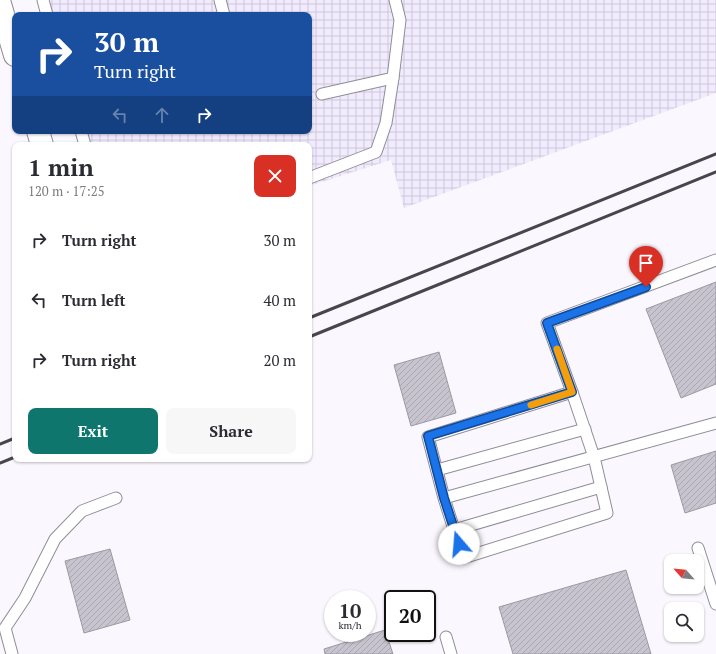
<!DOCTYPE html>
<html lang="en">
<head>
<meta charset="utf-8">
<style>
	body { margin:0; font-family:"PT Serif",serif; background:#f7f7f7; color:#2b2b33; height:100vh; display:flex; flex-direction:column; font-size:15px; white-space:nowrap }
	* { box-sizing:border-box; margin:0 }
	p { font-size:13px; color:#7c7c81 }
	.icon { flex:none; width:22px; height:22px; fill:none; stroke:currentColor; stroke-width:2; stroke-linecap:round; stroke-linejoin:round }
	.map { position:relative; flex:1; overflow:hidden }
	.sheet { position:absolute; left:12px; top:142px; width:300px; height:320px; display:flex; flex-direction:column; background:#fff; border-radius:8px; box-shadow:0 1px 3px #0004 }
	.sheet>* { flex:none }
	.hud { position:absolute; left:12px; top:12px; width:300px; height:122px; border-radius:8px; box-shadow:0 1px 3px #0004; background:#1a4fa0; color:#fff; overflow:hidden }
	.needle { width:26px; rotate:297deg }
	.tools { position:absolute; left:664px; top:554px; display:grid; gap:8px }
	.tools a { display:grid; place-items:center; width:40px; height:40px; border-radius:8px; background:#fff; box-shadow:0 1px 3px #0004; font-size:20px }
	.speed { position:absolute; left:324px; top:590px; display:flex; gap:8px; font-size:20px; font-weight:700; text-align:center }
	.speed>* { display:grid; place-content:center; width:52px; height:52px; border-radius:50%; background:#fff; box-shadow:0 1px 3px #0004; line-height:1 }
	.speed small { font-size:10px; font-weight:400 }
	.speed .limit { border:2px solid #111; border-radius:6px; background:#fff; color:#111 }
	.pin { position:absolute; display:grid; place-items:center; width:34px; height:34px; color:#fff; margin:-41px -17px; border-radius:50% 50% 50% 0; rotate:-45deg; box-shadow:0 0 4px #0007 }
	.pin .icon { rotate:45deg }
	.me { position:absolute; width:44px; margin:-22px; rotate:342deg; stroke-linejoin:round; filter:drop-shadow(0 0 3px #0008) }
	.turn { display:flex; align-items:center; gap:14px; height:84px; padding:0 16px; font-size:18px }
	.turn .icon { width:52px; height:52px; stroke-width:2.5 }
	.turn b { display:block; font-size:28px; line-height:34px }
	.lanes { display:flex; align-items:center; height:38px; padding:0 16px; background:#0003; justify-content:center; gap:20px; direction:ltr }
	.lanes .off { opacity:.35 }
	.round { display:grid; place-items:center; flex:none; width:42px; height:42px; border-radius:8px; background:#f7f7f7 }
	.overview { display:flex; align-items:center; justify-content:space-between; height:68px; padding:0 16px }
	h1 { font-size:24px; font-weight:700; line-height:30px }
	.button { display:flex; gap:8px; margin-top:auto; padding:8px 16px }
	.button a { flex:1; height:46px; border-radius:8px; background:#0f766e; color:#fff; font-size:16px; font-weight:700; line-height:46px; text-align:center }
	.button a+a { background:#f7f7f7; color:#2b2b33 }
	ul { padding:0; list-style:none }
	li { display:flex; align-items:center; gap:12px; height:60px; padding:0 16px }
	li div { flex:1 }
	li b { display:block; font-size:15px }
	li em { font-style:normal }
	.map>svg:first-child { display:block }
	.industrial { fill:url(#industrial-grid) }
	.building { fill:url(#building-hatch); stroke:#9c99a3 }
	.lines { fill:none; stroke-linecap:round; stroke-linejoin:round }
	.lane-casing { stroke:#908d97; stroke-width:13 }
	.street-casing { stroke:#908d97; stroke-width:24 }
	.lane { stroke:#fff; stroke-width:11 }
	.street { stroke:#fff; stroke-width:22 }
	.rail { stroke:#48464b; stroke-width:3 }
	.route-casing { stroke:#114b97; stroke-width:10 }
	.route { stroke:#1a73e8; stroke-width:7 }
	.slow { stroke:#f59e0b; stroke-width:7 }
</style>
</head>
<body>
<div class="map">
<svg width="716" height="654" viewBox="0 0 716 654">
	<defs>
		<pattern id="industrial-grid" width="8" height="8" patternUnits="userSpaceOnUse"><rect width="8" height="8" fill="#f1ebfe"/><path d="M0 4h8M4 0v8" fill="none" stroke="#cdc8d9"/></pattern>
		<pattern id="building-hatch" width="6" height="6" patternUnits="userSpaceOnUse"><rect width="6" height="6" fill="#c8c4cf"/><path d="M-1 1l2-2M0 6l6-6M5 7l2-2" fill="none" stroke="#aba7b1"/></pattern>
	</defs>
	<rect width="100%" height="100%" fill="#faf7fe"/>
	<!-- industrial -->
	<polygon class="industrial" points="38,0 716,0 716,93 404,208 391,160 309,186 309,145 80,145 76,131 309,131 309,15 42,15"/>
	<!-- building -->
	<g class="building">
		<polygon points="716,282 716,384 681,398 646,309"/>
		<polygon points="439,352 456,413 411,426 394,365"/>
		<polygon points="716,451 716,503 685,513 671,465"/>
		<polygon points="110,549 130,620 84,633 65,561"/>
		<polygon points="626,570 651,654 513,654 499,607"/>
		<polygon points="385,630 393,654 325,654 324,649"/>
	</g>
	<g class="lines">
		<defs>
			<g id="lane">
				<polyline points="43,0 47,15"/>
				<polyline points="220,0 224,15"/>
				<polyline points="322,94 393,78 400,20 395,0"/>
				<polyline points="81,131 85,145"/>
				<polyline points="309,178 376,152 386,123 393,78"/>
				<polyline points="572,392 547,323 716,260"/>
				<polyline points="437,470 585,429"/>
				<polyline points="444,498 428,437 572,392 594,457 607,513 463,558 444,498 716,423"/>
				<polyline points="454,530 601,487"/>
				<polyline points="698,548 716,604"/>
				<polyline points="446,637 451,654"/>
				<polyline points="12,654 5,628 25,598 55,539 82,511 116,498"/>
			</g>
			<g id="street">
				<polyline points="0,4 15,55"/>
				<polyline points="38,131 42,145"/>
			</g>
		</defs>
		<!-- lane casing -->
		<use href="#lane" class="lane-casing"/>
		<!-- street casing -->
		<use href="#street" class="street-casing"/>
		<!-- lane -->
		<use href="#lane" class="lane"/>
		<!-- street -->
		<use href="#street" class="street"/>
		<!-- rail -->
		<g class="rail">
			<polyline points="309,318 716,154"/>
			<polyline points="309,337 716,172"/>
			<polyline points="0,444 15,438"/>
			<polyline points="0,463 15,457"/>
		</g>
	</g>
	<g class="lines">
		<defs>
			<polyline id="route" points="459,544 444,498 428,436 572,392 547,323 646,287"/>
		</defs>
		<!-- route casing -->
		<use href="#route" class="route-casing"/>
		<!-- route -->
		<use href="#route" class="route"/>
		<!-- slow -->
		<polyline class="slow" points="531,405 572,392 557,349"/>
	</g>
</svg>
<div class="tools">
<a><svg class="needle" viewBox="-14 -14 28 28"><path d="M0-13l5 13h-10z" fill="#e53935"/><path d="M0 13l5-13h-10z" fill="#7c7c81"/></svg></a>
<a><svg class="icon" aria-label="search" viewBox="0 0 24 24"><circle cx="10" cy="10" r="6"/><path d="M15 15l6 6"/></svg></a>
</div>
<div class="speed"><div>10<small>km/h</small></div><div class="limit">20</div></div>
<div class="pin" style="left:646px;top:287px;background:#d93025"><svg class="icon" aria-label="arrive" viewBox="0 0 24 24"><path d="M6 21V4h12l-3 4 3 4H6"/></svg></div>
<svg class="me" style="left:459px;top:544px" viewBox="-20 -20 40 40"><circle r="19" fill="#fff"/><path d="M0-13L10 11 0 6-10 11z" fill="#1a73e8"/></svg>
<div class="hud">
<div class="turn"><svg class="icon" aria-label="right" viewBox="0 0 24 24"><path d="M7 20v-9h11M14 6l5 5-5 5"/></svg><div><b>30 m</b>Turn right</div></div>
<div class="lanes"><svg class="icon off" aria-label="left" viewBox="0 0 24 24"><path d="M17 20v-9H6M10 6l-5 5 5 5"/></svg><svg class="icon off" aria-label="ahead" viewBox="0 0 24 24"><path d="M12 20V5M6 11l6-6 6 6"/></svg><svg class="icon" aria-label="right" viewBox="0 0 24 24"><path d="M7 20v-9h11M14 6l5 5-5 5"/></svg></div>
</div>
<section class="sheet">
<div class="overview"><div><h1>1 min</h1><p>120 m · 17:25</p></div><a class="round" style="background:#d93025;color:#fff"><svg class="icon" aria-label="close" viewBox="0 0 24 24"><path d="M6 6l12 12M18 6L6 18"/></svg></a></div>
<ul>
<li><svg class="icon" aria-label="right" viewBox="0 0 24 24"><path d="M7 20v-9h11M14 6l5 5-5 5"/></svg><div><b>Turn right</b></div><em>30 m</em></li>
<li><svg class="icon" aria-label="left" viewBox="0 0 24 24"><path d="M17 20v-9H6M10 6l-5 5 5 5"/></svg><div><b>Turn left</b></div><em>40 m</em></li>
<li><svg class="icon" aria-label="right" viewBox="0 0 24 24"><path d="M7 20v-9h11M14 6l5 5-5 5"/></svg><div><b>Turn right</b></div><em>20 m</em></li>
</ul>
<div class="button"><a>Exit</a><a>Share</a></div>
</section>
</div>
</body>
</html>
